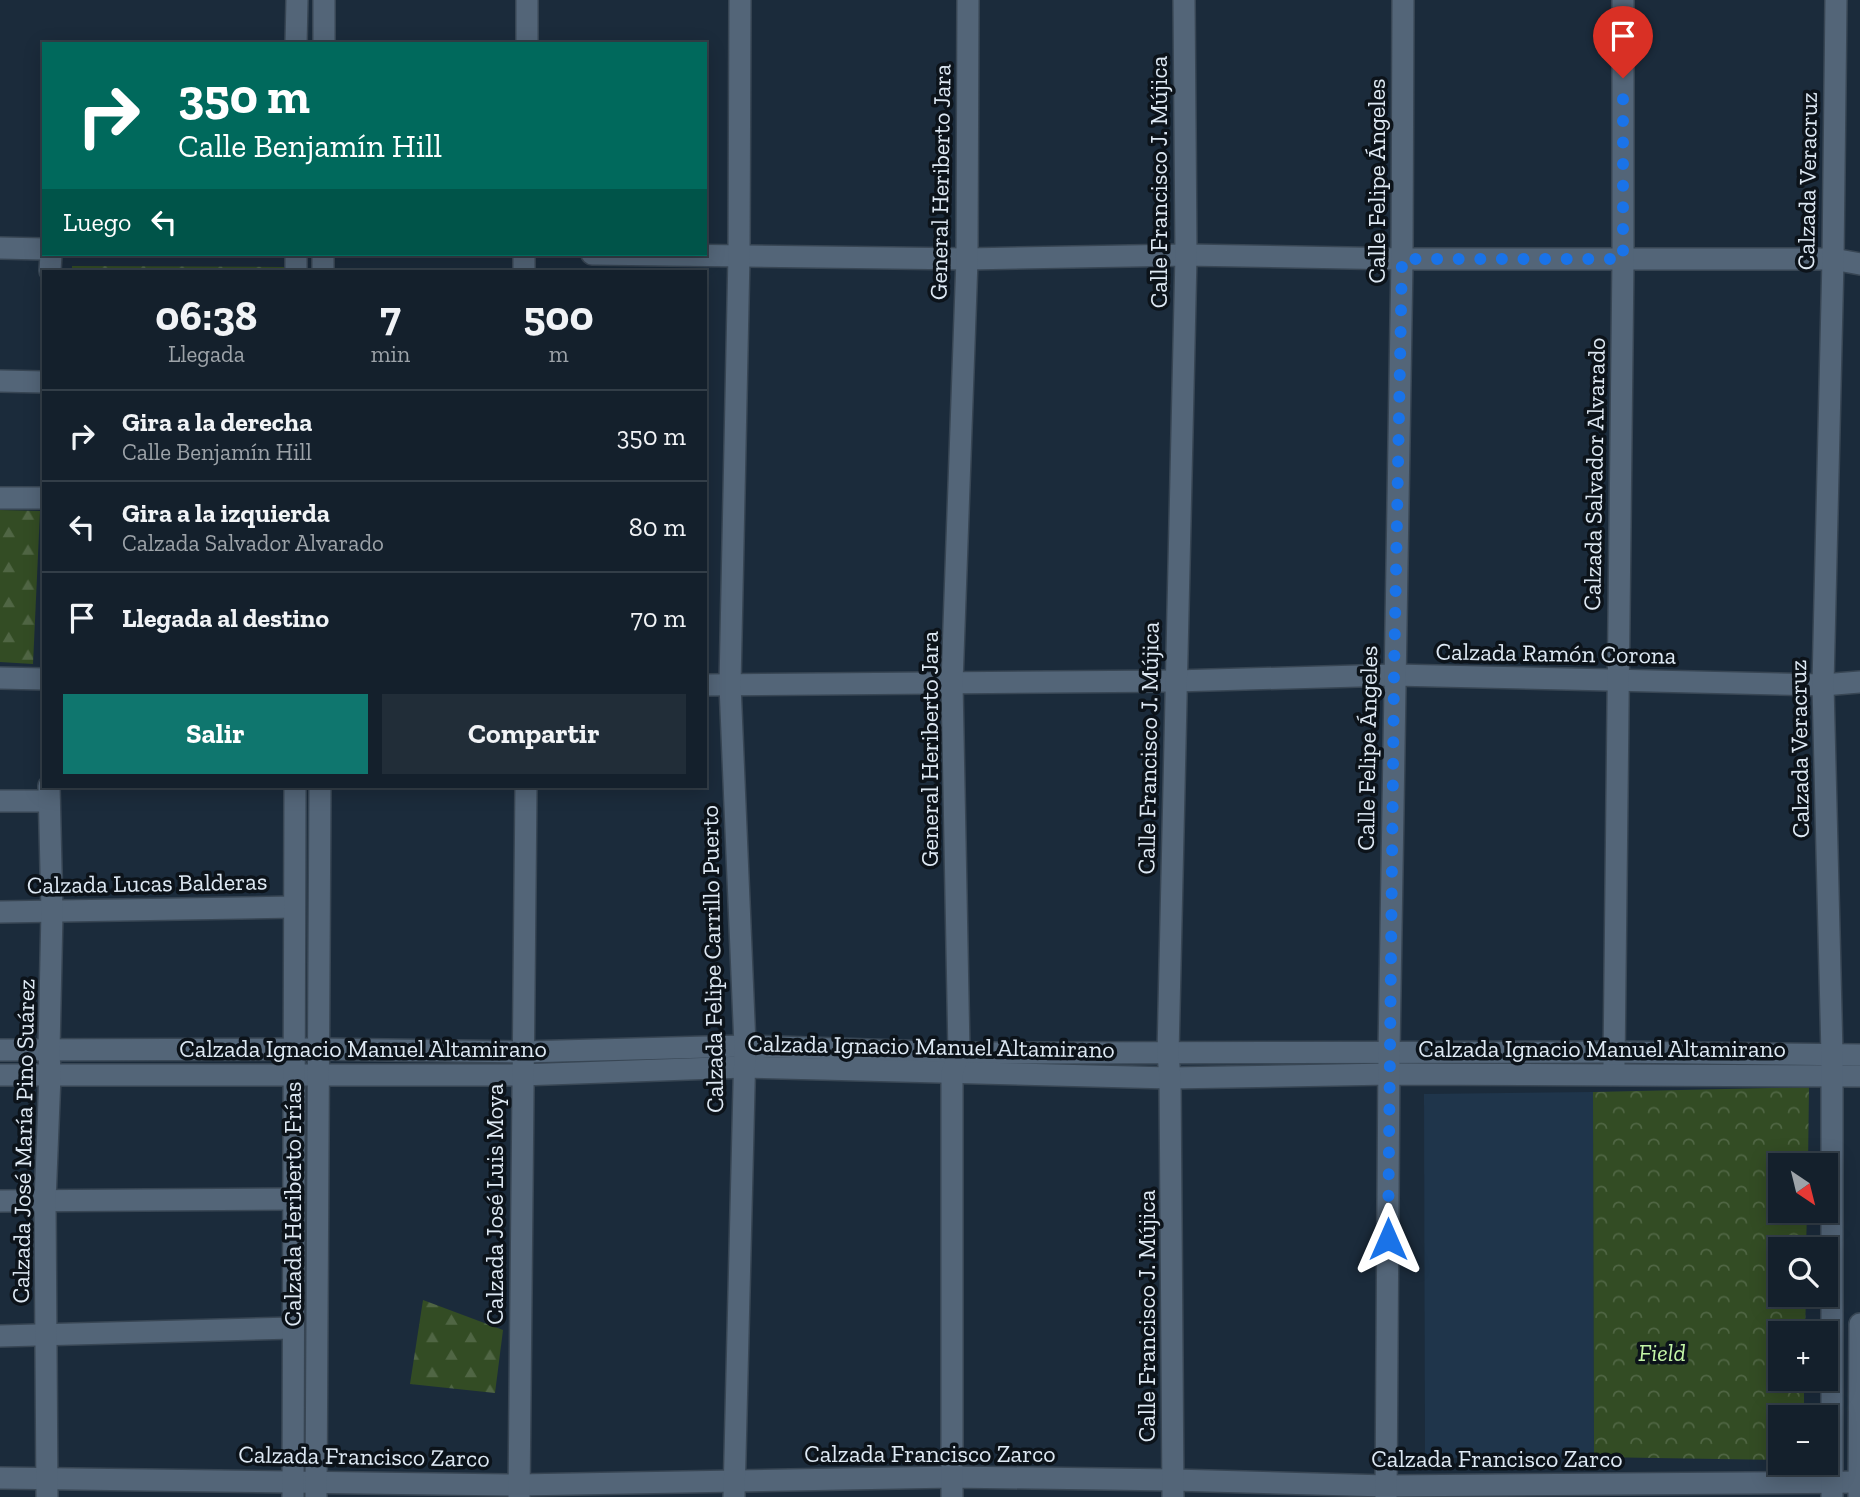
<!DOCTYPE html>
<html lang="es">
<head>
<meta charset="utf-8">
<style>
	body { margin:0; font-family:"Zilla Slab",serif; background:#212d38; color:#f1f3f6; height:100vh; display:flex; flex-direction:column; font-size:26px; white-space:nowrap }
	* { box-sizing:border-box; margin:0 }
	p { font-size:23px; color:#9da3a9 }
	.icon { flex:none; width:38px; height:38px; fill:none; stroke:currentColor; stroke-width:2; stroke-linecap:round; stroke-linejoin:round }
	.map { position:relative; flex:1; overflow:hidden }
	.sheet { position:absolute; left:42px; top:270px; width:665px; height:518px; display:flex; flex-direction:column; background:#14202c; border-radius:0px; box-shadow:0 4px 18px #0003,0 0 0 2px #333e48 }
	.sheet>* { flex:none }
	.banner { position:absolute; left:42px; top:42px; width:665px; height:214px; border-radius:0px; box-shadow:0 4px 18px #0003,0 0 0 2px #333e48; background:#00695c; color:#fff; overflow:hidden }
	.needle { width:46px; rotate:145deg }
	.tools { position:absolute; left:1768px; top:1153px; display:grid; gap:14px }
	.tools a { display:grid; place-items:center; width:70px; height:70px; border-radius:0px; background:#14202c; box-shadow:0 4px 18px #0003,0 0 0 2px #333e48; font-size:35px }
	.pin { position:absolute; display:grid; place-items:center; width:60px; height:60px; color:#fff; margin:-72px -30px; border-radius:50% 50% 50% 0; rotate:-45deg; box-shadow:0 0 7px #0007 }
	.pin .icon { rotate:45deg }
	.me { position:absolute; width:77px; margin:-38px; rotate:0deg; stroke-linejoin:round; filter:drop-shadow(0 0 5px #0008) }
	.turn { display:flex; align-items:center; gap:24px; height:147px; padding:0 21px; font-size:32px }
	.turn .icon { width:91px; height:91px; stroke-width:2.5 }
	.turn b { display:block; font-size:49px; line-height:60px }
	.then { display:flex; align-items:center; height:66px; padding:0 21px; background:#0003; gap:14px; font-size:26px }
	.eta { display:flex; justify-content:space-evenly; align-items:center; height:119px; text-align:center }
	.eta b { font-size:42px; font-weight:700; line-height:49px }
	.action { display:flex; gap:14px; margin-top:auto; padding:14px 21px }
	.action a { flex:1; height:80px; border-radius:0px; background:#0f766e; color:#fff; font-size:28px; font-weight:700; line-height:80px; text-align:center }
	.action a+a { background:#212d38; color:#f1f3f6 }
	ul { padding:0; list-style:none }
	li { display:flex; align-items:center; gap:21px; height:91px; padding:0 21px; border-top:2px solid #333e48 }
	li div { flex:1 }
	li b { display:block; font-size:26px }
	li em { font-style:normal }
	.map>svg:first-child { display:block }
	.built { fill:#1f354b }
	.forest { fill:url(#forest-firs) }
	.park { fill:url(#park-crowns) }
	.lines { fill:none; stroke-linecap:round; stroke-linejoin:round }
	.minor-casing { stroke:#384654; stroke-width:24 }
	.minor { stroke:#536578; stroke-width:21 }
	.route { stroke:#1a73e8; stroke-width:12; stroke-dasharray:0 21.6 }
	.labels { text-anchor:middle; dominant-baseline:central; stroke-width:7; stroke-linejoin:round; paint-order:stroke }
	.street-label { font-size:24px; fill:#dee9f4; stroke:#0c131a }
	.park-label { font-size:24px; font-style:italic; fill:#c3f5a7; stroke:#0c131a }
</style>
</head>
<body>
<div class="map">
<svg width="1860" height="1497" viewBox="0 0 1860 1497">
	<defs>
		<pattern id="forest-firs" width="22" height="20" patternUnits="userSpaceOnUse" patternTransform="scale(1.75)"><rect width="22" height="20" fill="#334c24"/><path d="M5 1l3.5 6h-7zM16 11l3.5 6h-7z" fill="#506644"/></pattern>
		<pattern id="park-crowns" width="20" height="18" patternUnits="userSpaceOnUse" patternTransform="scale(1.75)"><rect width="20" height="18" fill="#334c24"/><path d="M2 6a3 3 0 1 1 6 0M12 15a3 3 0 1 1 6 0" fill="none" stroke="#506644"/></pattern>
	</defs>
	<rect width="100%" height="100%" fill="#1b2b3b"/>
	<!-- built -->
	<polygon class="built" points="1593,1092 1594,1457 1425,1458 1424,1094"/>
	<!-- forest -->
	<g class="forest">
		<polygon points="72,266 287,267 287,271 72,271"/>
		<polygon points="0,510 40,511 33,664 0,662"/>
		<polygon points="423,1300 503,1330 495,1393 410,1384"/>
	</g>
	<!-- park -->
	<polygon class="park" points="1809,1087 1808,1165 1780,1166 1780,1211 1807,1211 1806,1249 1780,1250 1780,1295 1806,1295 1805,1333 1780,1334 1780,1379 1804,1379 1804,1417 1780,1418 1780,1460 1594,1457 1593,1092"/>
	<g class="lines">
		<defs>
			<g id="minor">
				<polyline points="296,44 297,0"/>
				<polyline points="324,44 324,0"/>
				<polyline points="527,44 527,0"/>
				<polyline points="0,248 44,249"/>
				<polyline points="524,254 524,271"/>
				<polyline points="592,254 967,259 1186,255 1402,259 1833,259 1860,264"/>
				<polyline points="50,271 51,254"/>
				<polyline points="296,271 296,254"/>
				<polyline points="323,271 323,254"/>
				<polyline points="0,381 44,382"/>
				<polyline points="0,498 44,498"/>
				<polyline points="0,678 44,679"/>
				<polyline points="705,685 1175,681 1394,675 1823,685 1860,682"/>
				<polyline points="0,801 49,801"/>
				<polyline points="0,912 294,907"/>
				<polyline points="0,1050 319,1049 523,1052 745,1046 959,1053 1613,1052 1860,1055"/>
				<polyline points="1614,1065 1623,259 1623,0"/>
				<polyline points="0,1075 521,1075 744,1067 1170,1078 1389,1074 1860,1076"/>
				<polyline points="0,1201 294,1199"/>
				<polyline points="0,1336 293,1328"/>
				<polyline points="0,1478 519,1485 952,1477 1174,1480 1386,1486 1860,1482"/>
				<polyline points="47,1497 45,1201 50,1075 49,1050 52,912 49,786"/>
				<polyline points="293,1497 295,786"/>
				<polyline points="316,1497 320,786"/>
				<polyline points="519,1497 526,786"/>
				<polyline points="734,1497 745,1046 730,685 739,255 740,0"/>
				<polyline points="952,1497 952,1073 959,1053 952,683 967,259 968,0"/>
				<polyline points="1173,1497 1170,1078 1168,1054 1186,255 1184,0"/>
				<polyline points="1386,1497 1389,1053 1402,259 1403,0"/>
				<polyline points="1832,1497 1832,1055 1823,685 1833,259 1836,0"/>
				<polyline points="1859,1497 1860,1324"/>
			</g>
		</defs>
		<!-- minor casing -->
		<use href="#minor" class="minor-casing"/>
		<!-- minor -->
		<use href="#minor" class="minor"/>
	</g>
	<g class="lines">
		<!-- route -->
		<polyline class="route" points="1388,1239 1394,675 1402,259 1623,259 1623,78"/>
	</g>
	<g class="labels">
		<!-- street labels -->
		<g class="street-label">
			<text transform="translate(1376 181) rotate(-90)">Calle Felipe Ángeles</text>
			<text transform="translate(1807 181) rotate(-89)">Calzada Veracruz</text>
			<text transform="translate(940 182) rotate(-89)">General Heriberto Jara</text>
			<text transform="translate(1158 182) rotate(-90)">Calle Francisco J. Mújica</text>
			<text transform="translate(1594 474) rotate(-89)">Calzada Salvador Alvarado</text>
			<text transform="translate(1556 653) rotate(1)">Calzada Ramón Corona</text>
			<text transform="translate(1148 748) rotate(-89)">Calle Francisco J. Mújica</text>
			<text transform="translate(1367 748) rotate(-89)">Calle Felipe Ángeles</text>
			<text transform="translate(929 749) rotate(-90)">General Heriberto Jara</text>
			<text transform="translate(1799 749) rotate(-91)">Calzada Veracruz</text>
			<text transform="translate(147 883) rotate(-1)">Calzada Lucas Balderas</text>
			<text transform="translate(712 959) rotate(-91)">Calzada Felipe Carrillo Puerto</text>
			<text transform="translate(931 1046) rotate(1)">Calzada Ignacio Manuel Altamirano</text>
			<text x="363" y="1048">Calzada Ignacio Manuel Altamirano</text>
			<text x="1602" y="1048">Calzada Ignacio Manuel Altamirano</text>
			<text transform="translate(23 1141) rotate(-89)">Calzada José María Pino Suárez</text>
			<text transform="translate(292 1204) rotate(-90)">Calzada Heriberto Frías</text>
			<text transform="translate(494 1204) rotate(-90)">Calzada José Luis Moya</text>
			<text transform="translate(1146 1316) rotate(-90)">Calle Francisco J. Mújica</text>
			<text x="930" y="1453">Calzada Francisco Zarco</text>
			<text transform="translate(364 1456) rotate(1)">Calzada Francisco Zarco</text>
			<text x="1497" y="1458">Calzada Francisco Zarco</text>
		</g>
		<!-- park labels -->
		<g class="park-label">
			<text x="1662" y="1352">Field</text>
		</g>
	</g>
</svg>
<div class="tools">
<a><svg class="needle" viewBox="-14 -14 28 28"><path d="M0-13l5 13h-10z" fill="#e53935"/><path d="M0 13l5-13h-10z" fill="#9da3a9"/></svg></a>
<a><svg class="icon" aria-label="search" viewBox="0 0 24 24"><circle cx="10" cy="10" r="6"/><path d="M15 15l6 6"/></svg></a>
<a>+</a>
<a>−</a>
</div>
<div class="pin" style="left:1623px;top:78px;background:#d93025"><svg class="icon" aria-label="arrive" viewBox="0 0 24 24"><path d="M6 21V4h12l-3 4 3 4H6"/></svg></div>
<svg class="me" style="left:1388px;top:1239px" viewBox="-20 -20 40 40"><path d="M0-17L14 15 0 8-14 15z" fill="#1a73e8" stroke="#fff" stroke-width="4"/></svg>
<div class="banner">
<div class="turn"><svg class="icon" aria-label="right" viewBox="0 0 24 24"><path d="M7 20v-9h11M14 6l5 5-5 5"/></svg><div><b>350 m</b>Calle Benjamín Hill</div></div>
<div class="then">Luego<svg class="icon" aria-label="left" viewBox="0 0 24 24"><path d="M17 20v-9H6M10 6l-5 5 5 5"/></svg></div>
</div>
<section class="sheet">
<div class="eta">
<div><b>06:38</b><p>Llegada</p></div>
<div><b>7</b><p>min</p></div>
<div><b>500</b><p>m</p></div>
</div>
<ul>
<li><svg class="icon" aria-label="right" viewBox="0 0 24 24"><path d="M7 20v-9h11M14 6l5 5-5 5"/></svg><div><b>Gira a la derecha</b><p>Calle Benjamín Hill</p></div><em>350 m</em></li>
<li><svg class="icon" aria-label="left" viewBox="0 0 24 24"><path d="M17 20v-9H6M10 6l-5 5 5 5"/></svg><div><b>Gira a la izquierda</b><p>Calzada Salvador Alvarado</p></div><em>80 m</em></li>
<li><svg class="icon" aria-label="arrive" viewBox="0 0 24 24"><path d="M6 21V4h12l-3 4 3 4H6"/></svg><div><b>Llegada al destino</b></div><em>70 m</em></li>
</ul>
<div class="action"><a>Salir</a><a>Compartir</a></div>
</section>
</div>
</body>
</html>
